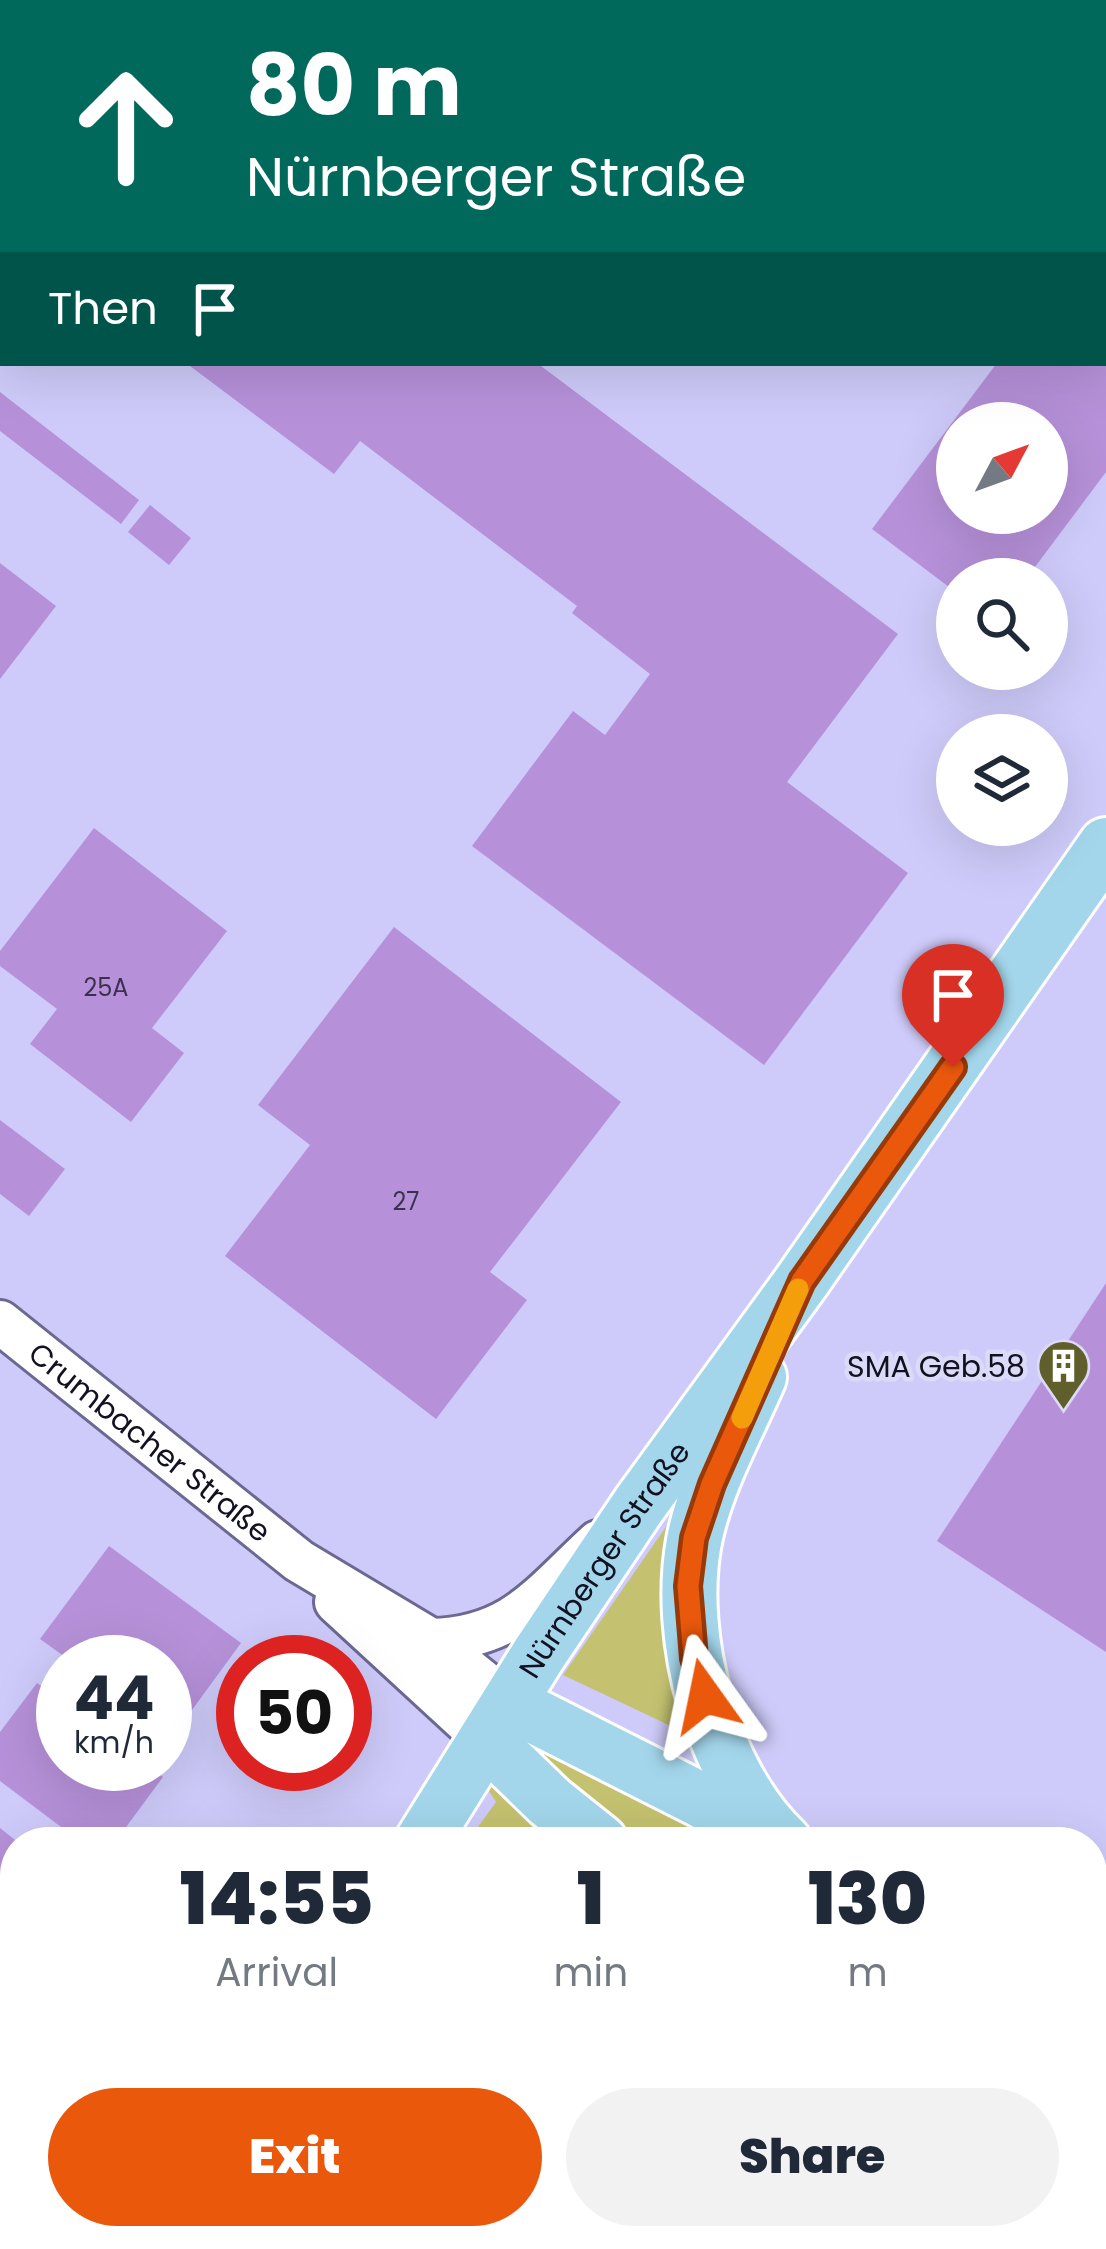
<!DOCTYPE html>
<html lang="en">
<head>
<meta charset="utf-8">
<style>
	body { margin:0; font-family:Poppins,sans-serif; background:#f2f2f3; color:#1f2937; height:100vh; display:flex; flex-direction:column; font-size:45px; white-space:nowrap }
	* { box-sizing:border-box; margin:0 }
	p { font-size:39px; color:#747a83 }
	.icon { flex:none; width:66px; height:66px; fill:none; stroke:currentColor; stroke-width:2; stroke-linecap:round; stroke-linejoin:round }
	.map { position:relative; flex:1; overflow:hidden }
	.panel { position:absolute; left:0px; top:1827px; width:1107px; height:423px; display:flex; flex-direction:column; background:#fff; border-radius:48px 48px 0 0; box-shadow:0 12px 48px #0002 }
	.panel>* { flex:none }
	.banner { position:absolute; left:0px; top:0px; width:1107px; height:366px; box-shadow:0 12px 48px #0002; background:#00695c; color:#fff; overflow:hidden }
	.needle { width:78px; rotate:49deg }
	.buttons { position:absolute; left:936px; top:402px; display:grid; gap:24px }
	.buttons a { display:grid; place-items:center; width:132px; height:132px; border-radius:50%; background:#fff; box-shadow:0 12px 48px #0002; font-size:60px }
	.speed { position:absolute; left:36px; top:1635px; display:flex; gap:24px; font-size:60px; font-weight:700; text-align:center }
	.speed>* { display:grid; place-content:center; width:156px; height:156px; border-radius:50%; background:#fff; box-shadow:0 12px 48px #0002; line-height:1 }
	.speed small { font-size:30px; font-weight:400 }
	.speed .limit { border:18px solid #d22; background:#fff; color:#111 }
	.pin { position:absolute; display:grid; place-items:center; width:102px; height:102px; color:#fff; margin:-123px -51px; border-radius:50% 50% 50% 0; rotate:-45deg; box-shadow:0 0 12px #0007 }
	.pin .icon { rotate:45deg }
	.me { position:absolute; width:132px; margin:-66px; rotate:348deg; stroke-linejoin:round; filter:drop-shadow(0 0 9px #0008) }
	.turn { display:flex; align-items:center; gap:42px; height:252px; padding:0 48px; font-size:54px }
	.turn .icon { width:156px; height:156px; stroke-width:2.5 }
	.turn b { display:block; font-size:84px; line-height:102px }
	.then { display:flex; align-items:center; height:114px; padding:0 48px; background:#0003; gap:24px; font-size:45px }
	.eta { display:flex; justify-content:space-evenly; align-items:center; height:204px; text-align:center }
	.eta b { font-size:72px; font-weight:800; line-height:84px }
	.cta { display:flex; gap:24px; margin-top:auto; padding:24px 48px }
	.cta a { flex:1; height:138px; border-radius:72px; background:#ea580c; color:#fff; font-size:48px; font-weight:800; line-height:138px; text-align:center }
	.cta a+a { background:#f2f2f3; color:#1f2937 }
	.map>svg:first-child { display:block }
	.green { fill:#c4c270 }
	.building { fill:#b691d9; fill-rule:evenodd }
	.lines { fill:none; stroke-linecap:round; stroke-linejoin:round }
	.minor-casing { stroke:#6b6892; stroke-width:48 }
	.major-casing { stroke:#fff; stroke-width:60 }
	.minor { stroke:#fff; stroke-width:42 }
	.major { stroke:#a3d6eb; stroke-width:54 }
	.route-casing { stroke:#983908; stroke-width:30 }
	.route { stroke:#ea580c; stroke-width:21 }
	.slow { stroke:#f59e0b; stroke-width:21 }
	.labels { text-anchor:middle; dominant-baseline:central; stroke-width:9; stroke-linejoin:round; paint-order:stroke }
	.number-label { font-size:24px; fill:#3b314f }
	.poi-label { font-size:30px; fill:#121121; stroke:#dcdbf7; text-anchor:end }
	.street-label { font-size:30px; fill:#121121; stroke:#dcdbf7 }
</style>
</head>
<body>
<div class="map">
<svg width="1106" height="2249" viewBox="0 0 1106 2249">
	<rect width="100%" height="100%" fill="#cecbfa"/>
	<!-- green -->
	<g class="green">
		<polygon points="677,1511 696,1729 677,1729 563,1675"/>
		<polygon points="542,1748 734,1842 634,1842 610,1829 548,1767"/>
		<polygon points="496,1777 548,1833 467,1842 496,1802 487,1788"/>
		<polygon points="0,2135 15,2147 15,2235 53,2235 44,2249 0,2249"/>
	</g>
	<!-- building -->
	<g class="building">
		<polygon points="186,363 537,363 898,634 787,782 908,873 764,1065 472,846 573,711 605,735 650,674 572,613 577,606 360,441 334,474"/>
		<path d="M997,363H1106V472L1026,579H957V593L872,529ZM957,423H1047V513H957Z"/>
		<polygon points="0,392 139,500 121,524 0,431"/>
		<polygon points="150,505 191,538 169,565 128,532"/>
		<polygon points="0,563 56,606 0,679"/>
		<polygon points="94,828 227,931 152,1028 184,1053 131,1122 30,1044 57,1009 0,966 0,951"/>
		<polygon points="394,927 621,1102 490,1272 527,1300 436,1419 225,1256 310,1145 258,1105"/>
		<polygon points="0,1120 65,1169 29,1216 0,1194"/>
		<polygon points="1106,1283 1106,1652 937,1541"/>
		<polygon points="109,1546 241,1643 173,1736 165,1731 165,1662 72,1662 40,1639"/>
		<polygon points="37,1683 63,1702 63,1764 145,1764 163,1777 115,1842 81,1842 0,1781 0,1732"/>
		<polygon points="0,1828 15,1840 15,1974 0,1963"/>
		<polygon points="487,2235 648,2235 668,2249 477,2249"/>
	</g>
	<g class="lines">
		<defs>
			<g id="minor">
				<polyline points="695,0 699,3"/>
				<polyline points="61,3 64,0"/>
				<polyline points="0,83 3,79"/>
				<path id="s1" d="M0,1322L299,1561L431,1640L511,1704"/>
				<polyline points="336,1602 487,1741"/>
				<path d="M431,1640C514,1638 541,1594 598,1542"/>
			</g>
			<g id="major">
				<path d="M759,1377C736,1430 705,1485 694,1541C676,1638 712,1773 784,1842"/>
				<polyline points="511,1704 701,1800 774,1841"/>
				<polyline points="487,1741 550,1802 600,1842"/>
				<path id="s2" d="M422,1842L539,1654L639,1505L802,1281L1106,845"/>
				<polyline points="1092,1958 1106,1960"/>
				<polyline points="144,2249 153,2235"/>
			</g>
		</defs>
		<!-- minor casing -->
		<use href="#minor" class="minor-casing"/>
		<!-- major casing -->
		<use href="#major" class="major-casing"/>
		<!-- minor -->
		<use href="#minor" class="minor"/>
		<!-- major -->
		<use href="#major" class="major"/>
	</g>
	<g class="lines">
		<defs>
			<polyline id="route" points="705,1696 694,1658 688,1586 694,1538 712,1484 802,1281 953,1067"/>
		</defs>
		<!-- route casing -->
		<use href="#route" class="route-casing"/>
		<!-- route -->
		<use href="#route" class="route"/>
		<!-- slow -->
		<polyline class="slow" points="742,1418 798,1289"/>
	</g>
	<!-- icons -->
	<defs>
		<symbol id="building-pin" viewBox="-11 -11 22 30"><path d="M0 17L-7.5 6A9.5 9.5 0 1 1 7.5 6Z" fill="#605e2b" stroke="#dcdbf7"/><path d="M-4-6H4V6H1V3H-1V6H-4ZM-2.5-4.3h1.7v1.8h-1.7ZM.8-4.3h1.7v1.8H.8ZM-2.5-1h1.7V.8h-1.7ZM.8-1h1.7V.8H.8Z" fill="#fff"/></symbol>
	</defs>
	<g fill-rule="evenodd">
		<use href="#building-pin" x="1034" y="1336" width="59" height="81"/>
	</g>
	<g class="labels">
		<!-- number labels -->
		<g class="number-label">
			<text x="106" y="987">25A</text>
			<text x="406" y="1201">27</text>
		</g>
		<!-- poi labels -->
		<g class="poi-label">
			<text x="1025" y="1366">SMA Geb.58</text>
		</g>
		<!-- street labels -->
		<g class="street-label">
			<text stroke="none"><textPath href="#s1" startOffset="192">Crumbacher Straße</textPath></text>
			<text stroke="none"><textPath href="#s2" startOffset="336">Nürnberger Straße</textPath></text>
		</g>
	</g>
</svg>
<div class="buttons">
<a><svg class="needle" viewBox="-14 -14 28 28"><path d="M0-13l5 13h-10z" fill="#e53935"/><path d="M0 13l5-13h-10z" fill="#747a83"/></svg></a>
<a><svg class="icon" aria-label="search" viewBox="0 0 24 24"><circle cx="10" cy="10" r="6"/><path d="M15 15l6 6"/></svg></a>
<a><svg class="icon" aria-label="layers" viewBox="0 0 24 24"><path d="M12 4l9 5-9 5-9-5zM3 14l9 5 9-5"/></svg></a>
</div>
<div class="speed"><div>44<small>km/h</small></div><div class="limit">50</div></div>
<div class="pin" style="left:953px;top:1067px;background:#d93025"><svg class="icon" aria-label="arrive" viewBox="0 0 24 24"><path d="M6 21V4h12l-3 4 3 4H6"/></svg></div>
<svg class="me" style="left:705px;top:1696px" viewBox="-20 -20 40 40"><path d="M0-17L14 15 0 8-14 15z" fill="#ea580c" stroke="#fff" stroke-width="4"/></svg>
<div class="banner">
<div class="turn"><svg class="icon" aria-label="ahead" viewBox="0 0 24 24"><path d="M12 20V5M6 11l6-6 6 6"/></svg><div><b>80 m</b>Nürnberger Straße</div></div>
<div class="then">Then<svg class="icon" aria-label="arrive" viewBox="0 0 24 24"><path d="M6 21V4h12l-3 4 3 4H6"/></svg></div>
</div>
<section class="panel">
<div class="eta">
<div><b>14:55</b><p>Arrival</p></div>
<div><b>1</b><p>min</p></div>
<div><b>130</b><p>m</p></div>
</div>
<div class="cta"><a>Exit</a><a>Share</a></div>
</section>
</div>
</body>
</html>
